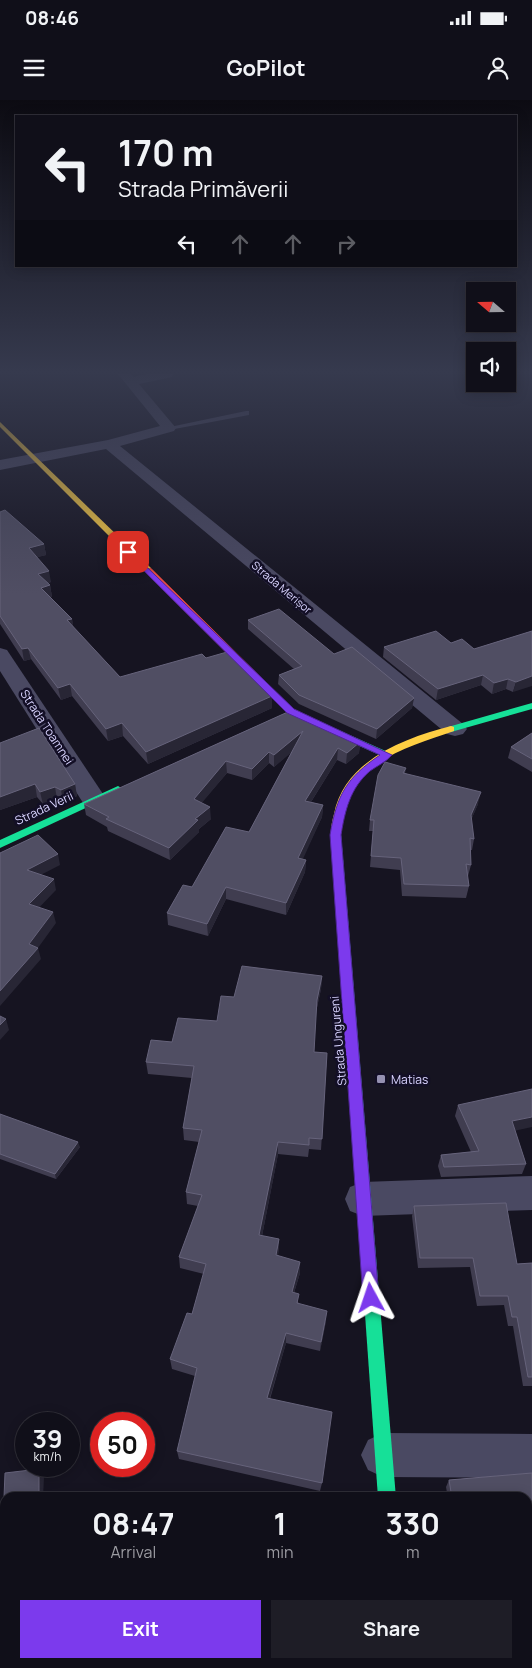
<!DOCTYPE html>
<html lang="en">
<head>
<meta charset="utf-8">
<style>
	body { margin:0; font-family:Manrope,sans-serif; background:#1e1d26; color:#f1f3f6; height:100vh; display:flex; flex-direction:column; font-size:19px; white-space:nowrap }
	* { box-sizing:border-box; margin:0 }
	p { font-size:16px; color:#9c9ca2 }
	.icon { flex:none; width:28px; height:28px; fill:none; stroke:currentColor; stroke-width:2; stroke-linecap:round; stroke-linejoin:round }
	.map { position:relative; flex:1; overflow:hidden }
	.panel { position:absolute; left:0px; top:1392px; width:532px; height:176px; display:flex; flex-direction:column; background:#100f19; border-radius:15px 15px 0 0; box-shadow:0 2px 12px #0003,0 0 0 1px #302f38 }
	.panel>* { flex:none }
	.hud { position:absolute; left:15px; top:15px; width:502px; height:152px; border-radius:0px; box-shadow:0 2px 12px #0003,0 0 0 1px #302f38; background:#100f19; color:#f1f3f6; overflow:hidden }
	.needle { width:32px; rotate:290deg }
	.controls { position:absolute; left:466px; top:182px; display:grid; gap:10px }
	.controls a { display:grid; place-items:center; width:50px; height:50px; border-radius:0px; background:#100f19; box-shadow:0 2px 12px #0003,0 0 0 1px #302f38; font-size:25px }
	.speed { position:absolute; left:15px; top:1312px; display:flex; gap:10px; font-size:25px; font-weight:700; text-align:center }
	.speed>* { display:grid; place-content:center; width:65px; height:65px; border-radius:50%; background:#100f19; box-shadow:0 2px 12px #0003,0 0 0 1px #302f38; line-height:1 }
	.speed small { font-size:12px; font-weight:400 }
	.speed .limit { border:8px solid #d22; background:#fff; color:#111 }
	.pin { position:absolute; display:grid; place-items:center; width:42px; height:42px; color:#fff; margin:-21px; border-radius:10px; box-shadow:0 2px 8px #0006 }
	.me { position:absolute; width:55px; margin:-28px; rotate:355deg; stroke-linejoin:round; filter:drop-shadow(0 0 4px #0008) }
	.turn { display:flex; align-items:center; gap:18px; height:105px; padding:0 20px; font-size:22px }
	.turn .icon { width:65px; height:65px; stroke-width:2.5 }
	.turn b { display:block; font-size:35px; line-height:42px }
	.lanes { display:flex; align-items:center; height:48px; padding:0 20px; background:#0003; justify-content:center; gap:25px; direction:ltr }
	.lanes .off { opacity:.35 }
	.eta { display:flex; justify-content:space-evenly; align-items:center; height:85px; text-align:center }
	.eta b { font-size:30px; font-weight:700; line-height:35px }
	.primary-button { display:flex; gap:10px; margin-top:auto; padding:10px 20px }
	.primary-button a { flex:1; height:58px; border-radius:0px; background:#7c3aed; color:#fff; font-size:20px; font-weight:700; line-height:58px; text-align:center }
	.primary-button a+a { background:#1e1d26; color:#f1f3f6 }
	.status { display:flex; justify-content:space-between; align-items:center; height:35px; padding:0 25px; background:#100f19; direction:ltr }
	.status svg { height:14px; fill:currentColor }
	header { display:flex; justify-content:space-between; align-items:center; height:65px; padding:0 20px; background:#100f19; font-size:22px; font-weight:700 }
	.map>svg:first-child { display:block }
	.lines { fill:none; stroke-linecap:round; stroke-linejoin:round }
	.lane { fill:#4a4962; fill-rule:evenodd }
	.street { fill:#4a4962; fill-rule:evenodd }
	.fast { fill:#16e098; fill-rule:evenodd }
	.slow { fill:#ffcf43; fill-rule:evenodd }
	.jam { fill:#f24e42; fill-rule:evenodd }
	.wall { fill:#403d50 }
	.shaded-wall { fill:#282635 }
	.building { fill:#504e63; stroke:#66637b }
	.route { fill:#7c3aed; stroke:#51269a }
	.poi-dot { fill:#9591b1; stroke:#130f26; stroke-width:2 }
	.labels { text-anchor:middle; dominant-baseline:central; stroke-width:5; stroke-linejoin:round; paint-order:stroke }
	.far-street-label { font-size:11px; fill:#d9d4ff; stroke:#130f26 }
	.street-label { font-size:12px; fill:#d9d4ff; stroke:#130f26 }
	.poi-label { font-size:12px; fill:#d9d4ff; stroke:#130f26; text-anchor:start }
</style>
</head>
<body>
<div class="status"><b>08:46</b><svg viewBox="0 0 49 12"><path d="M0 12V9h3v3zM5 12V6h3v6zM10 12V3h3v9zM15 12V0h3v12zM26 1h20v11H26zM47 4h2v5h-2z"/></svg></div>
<header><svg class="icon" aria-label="menu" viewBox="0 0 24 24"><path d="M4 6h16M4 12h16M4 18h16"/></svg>GoPilot<svg class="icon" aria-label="person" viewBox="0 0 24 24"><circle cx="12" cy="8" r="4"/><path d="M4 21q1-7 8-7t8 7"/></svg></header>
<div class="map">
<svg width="532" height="1568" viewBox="0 0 532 1568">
	<rect width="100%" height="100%" fill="#161421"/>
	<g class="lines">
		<!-- lane -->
		<polygon class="lane" points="246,311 249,311 249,315 169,330 165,328"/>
		<!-- street -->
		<g class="street">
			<polygon points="118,274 131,274 134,277 146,274 173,274 172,277 139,284 176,328 174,331 120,346 463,624 467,629 463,634 455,636 447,634 106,349 0,370 0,360 108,340 160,326"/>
			<polygon points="0,548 7,550 107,700 103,706 94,708 85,706 0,571"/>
			<polygon points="532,1076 532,1110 363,1116 350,1111 345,1099 350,1087 363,1082"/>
			<polygon points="383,1333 532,1334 532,1378 383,1377 368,1370 361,1355 368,1340"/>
		</g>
		<!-- fast -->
		<g class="fast">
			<polygon points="532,603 532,609 451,632 446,629 448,627"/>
			<polygon points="296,611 390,653 392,655 387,658 384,657 293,616 293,612"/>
			<polygon points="118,686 123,689 122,691 0,748 0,740"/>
			<polygon points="336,730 341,734 396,1398 378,1398 331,734"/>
			<rect x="392" y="1564" width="20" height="4"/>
		</g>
		<!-- slow -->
		<g class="slow">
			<polygon points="0,322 151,468 151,472 145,472 0,327"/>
			<path d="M451,626L454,627V631C417,644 367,657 349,696C344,708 343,721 341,734L336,738L332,737C330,730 332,721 334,714C344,661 404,638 451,626Z"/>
		</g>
		<!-- jam -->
		<polygon class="jam" points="145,468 151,468 293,609 299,612 299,616 296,617 287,613 145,472"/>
	</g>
	<!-- wall -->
	<g class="wall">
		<polygon points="0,412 44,444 46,455 37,457 51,482 48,483 50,485 52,497 50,497 72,519 73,527 120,577 272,608 148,664 123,636 108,641 72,596 61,600 31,559 24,561 0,524"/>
		<polygon points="248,520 334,554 414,598 412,608 376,639 299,604 278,584 279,575 294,569 248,529"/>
		<polygon points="532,531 513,592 506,589 492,594 481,585 436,600 383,557 384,547 451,543 474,549"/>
		<polygon points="290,611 360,642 359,653 346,664 337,660 311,702 323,705 322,717 302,759 306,760 305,772 286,815 226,799 208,836 168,825 167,813 249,732 292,651 274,667 269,663 252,680 227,673 201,703 211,719 199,729 199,732 170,760 108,731 107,727 86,715 84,704"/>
		<polygon points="532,633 532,672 508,658 511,647"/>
		<polygon points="0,643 75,684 77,696 63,702 57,699 43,704 37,697 0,710"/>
		<polygon points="406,668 405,673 478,704 471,720 474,739 472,750 471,750 471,765 468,776 467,776 469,786 466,798 402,796 400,770 370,767 373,731 369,731 370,720"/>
		<polygon points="322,876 321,889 316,912 314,952 327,953 321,1050 309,1049 308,1057 278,1054 262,1136 279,1139 278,1155 300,1173 294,1193 299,1204 326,1221 320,1251 286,1243 270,1299 322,1383 320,1391 179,1359 177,1351 195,1276 172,1269 170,1259 192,1214 204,1174 180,1168 179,1157 198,1106 187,1104 186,1092 199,1042 184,1040 183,1028 192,978 148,974 146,962 172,942 217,921 234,897"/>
		<polygon points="458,1005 515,1031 526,1064 522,1074 441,1077 438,1066 441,1055 471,1052 455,1016"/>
		<polygon points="0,1014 80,1047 56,1079 0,1059"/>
		<polygon points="414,1106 517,1164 532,1163 532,1286 523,1286 513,1226 508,1226 504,1205 477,1206 470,1167 418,1168 412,1116"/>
		<polygon points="532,1373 532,1447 528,1447 528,1398 448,1398 446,1387 449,1380"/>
		<polygon points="528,1522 532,1568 526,1568 525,1564 528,1564"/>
		<polygon points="502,1564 525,1564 502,1565"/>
	</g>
	<!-- shaded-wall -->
	<g class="shaded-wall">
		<polygon points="44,444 46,455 31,459 29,448"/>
		<polygon points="49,471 51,482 40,486 38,474"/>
		<polygon points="50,485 52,497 43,500 41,488"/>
		<polygon points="72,519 74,530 67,520"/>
		<polygon points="28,548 31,559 24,561 22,549"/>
		<polygon points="483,575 481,585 436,600 438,589"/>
		<polygon points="532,576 532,586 513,592 516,582"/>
		<polygon points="508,579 506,589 492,594 494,583"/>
		<polygon points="70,584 72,596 61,600 58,588"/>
		<polygon points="272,596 272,608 148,664 146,652"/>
		<polygon points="414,598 412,608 376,639 377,629"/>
		<polygon points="122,623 123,636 108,641 106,629"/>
		<polygon points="303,631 303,643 274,667 274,655"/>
		<polygon points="360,642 359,653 346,664 347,653"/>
		<polygon points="338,648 337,660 304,713 305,701"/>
		<polygon points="269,652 269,663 252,680 252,669"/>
		<polygon points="226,661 227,673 195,711 194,699"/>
		<polygon points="35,684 37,697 0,710 0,697"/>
		<polygon points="75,684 77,696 63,702 61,690"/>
		<polygon points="55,687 57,699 43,704 40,692"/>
		<polygon points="481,692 478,704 468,727 471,715"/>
		<polygon points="323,705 322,717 298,770 298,758"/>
		<polygon points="210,707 211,719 199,729 199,732 170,760 169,748 195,719"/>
		<polygon points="58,754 60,765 29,781 27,770"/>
		<polygon points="306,760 305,772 286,815 286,803"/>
		<polygon points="54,779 56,790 31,816 29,804"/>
		<polygon points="226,787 226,799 208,836 207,824"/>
		<polygon points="53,812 56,823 35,852 38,848 41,859 0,906 0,891 29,844"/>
		<polygon points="322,876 321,889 316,912 317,900"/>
		<polygon points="6,919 9,930 0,940 0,925"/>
		<polygon points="532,1017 532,1027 509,1032 512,1021"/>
		<polygon points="78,1042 80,1047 56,1079 55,1074"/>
		<polygon points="278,1042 278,1054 260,1146 259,1135"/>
		<polygon points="279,1139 279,1150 276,1166 276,1155"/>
		<polygon points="300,1162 300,1173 291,1202 292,1192"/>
		<polygon points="327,1211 326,1221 320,1251 321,1242"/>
		<polygon points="286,1233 286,1243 267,1307 267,1298"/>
		<polygon points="39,1369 44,1377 43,1398 39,1398"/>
		<rect x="40" y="1564" width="5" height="4"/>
	</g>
	<!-- building -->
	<g class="building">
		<polygon points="5,410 44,444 29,448 49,471 38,474 50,485 41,488 72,519 67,520 120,577 202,554 206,558 227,552 272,596 146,652 122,623 106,629 70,584 58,588 28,548 22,549 0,516 0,412"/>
		<polygon points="279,509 334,554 352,547 414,598 377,629 299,595 279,575 302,566 248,520"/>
		<polygon points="436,531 451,543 462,539 474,549 532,531 532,576 516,582 508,579 494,583 483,575 438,589 384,547"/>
		<polygon points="290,611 360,642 347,653 338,648 305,701 323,705 298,758 306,760 286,803 226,787 207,824 167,813 183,785 192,787 226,727 249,732 303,631 274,655 269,652 252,669 226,661 194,699 210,707 195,719 198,720 169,748 106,719 109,717 84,704"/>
		<polygon points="39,628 75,684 61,690 55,687 40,692 35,684 0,697 0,643"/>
		<polygon points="532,633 532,659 511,647"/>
		<polygon points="385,662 406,668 403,673 481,692 471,715 474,739 470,738 471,765 466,764 469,786 404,784 401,758 371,756 374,720 370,720 378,675"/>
		<polygon points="38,735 58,754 27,770 54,779 29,804 53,812 29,844 38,848 0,891 0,753"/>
		<polygon points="242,866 322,876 317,900 314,952 327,953 322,1039 309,1038 309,1045 278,1042 259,1135 279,1139 276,1155 300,1162 292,1192 299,1194 297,1203 327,1211 321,1242 286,1233 267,1298 332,1312 322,1383 177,1351 197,1268 170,1259 187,1213 192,1214 206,1164 179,1157 202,1095 186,1092 202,1030 183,1028 194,966 146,962 151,940 172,942 178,918 217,921 221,896 234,897"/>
		<polygon points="0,916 6,919 0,925"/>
		<polygon points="532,989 532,1017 512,1021 526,1064 444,1067 441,1055 479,1051 458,1005"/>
		<polygon points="0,1014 78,1042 55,1074 0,1054"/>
		<polygon points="506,1103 517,1164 532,1163 532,1277 528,1277 517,1217 512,1217 508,1196 480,1196 473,1158 420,1158 414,1106"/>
		<polygon points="39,1369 39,1398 5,1398 5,1564 40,1564 40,1568 0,1568 0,1422 3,1422 5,1373"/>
		<polygon points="532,1373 532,1439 529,1422 528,1423 528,1398 452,1398 449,1380"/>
		<polygon points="528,1522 532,1522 532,1566 531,1559 528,1560"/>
		<polygon points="189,1564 349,1564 350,1568 189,1568"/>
	</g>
	<!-- sky -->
	<linearGradient id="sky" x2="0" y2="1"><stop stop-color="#0c0b12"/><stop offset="0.55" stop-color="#363a4e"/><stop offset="1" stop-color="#363a4e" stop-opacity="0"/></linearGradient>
	<rect width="532" height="494" fill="url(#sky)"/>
	<!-- route -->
	<path class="route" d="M128,449L294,609L392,655C386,662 377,666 370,671C350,688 345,711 341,735L379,1198L376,1203L371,1206L365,1203L363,1198L330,735C337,695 346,678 380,655L287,613L126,453L125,452Z"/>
	<!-- markers -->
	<rect class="poi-dot" x="376" y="974" width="10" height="10" rx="2.5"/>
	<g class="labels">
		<!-- far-street labels -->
		<g class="far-street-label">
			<text transform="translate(282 487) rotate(40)">Strada Merișor</text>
		</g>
		<!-- street labels -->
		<g class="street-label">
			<text transform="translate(47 627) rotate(57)">Strada Toamnei</text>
			<text transform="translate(44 708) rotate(-25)">Strada Verii</text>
			<text transform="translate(338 941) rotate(-95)">Strada Ungureni</text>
		</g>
		<!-- poi labels -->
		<g class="poi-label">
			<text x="391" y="979">Matias</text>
		</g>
	</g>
</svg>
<div class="controls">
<a><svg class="needle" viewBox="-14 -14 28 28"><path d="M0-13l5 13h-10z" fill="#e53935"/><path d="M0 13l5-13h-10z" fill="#9c9ca2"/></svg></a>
<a><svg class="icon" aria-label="sound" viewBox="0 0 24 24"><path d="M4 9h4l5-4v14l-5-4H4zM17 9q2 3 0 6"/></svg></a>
</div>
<div class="speed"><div>39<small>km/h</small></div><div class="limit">50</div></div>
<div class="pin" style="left:128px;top:452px;background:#d93025"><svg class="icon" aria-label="arrive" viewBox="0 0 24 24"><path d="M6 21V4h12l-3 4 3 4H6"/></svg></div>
<svg class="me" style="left:371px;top:1198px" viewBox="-20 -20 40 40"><path d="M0-17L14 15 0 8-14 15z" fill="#7c3aed" stroke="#fff" stroke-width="4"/></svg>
<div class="hud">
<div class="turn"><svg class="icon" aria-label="left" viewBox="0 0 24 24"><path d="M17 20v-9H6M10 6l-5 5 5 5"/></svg><div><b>170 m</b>Strada Primăverii</div></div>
<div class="lanes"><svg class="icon" aria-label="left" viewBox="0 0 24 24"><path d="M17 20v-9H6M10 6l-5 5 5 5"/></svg><svg class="icon off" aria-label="ahead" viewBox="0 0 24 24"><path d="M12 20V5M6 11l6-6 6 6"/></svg><svg class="icon off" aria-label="ahead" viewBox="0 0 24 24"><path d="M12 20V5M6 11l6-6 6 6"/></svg><svg class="icon off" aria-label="right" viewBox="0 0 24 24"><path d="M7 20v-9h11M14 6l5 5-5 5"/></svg></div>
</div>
<section class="panel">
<div class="eta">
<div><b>08:47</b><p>Arrival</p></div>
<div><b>1</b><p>min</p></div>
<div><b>330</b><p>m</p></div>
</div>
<div class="primary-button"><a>Exit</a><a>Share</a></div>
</section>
</div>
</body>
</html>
